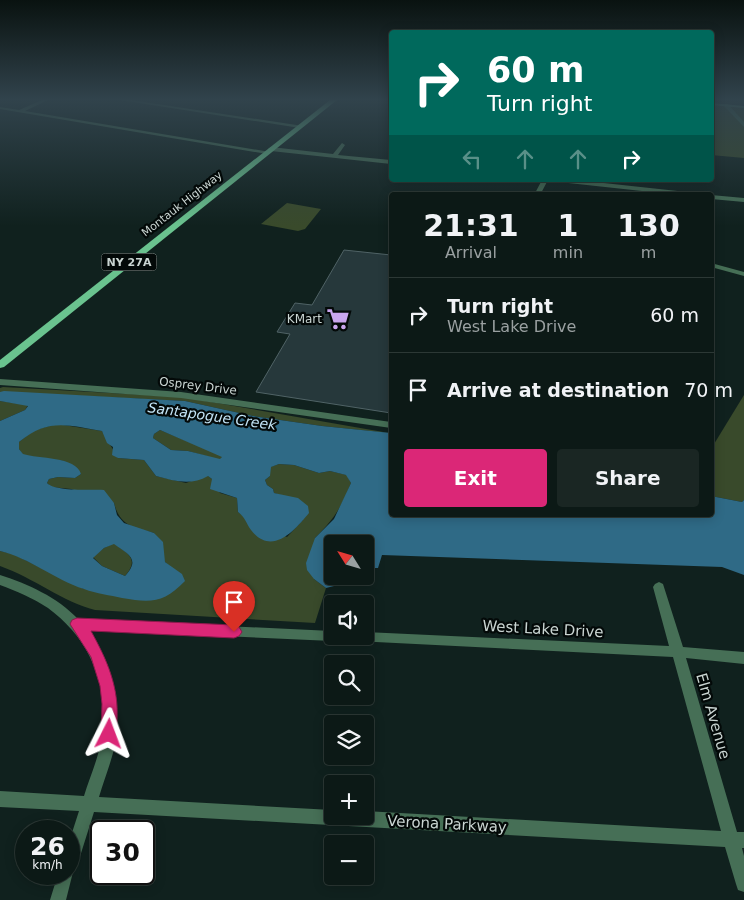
<!DOCTYPE html>
<html lang="en">
<head>
<meta charset="utf-8">
<style>
	body { margin:0; font-family:"DejaVu Sans",sans-serif; background:#1a2623; color:#f1f3f6; height:100vh; display:flex; flex-direction:column; font-size:19px; white-space:nowrap }
	* { box-sizing:border-box; margin:0 }
	p { font-size:16px; color:#9aa0a1 }
	.icon { flex:none; width:28px; height:28px; fill:none; stroke:currentColor; stroke-width:2; stroke-linecap:round; stroke-linejoin:round }
	.map { position:relative; flex:1; overflow:hidden }
	.sheet { position:absolute; left:389px; top:192px; width:325px; height:325px; display:flex; flex-direction:column; background:#0c1916; border-radius:5px; box-shadow:0 2px 12px #0003,0 0 0 1px #2c3835 }
	.sheet>* { flex:none }
	.banner { position:absolute; left:389px; top:30px; width:325px; height:152px; border-radius:5px; box-shadow:0 2px 12px #0003,0 0 0 1px #2c3835; background:#00695c; color:#fff; overflow:hidden }
	.needle { width:32px; rotate:307deg }
	.fabs { position:absolute; left:324px; top:535px; display:grid; gap:10px }
	.fabs a { display:grid; place-items:center; width:50px; height:50px; border-radius:5px; background:#0c1916; box-shadow:0 2px 12px #0003,0 0 0 1px #2c3835; font-size:25px }
	.speed { position:absolute; left:15px; top:820px; display:flex; gap:10px; font-size:25px; font-weight:700; text-align:center }
	.speed>* { display:grid; place-content:center; width:65px; height:65px; border-radius:50%; background:#0c1916; box-shadow:0 2px 12px #0003,0 0 0 1px #2c3835; line-height:1 }
	.speed small { font-size:12px; font-weight:400 }
	.speed .limit { border:2px solid #111; border-radius:8px; background:#fff; color:#111 }
	.pin { position:absolute; display:grid; place-items:center; width:42px; height:42px; color:#fff; margin:-51px -21px; border-radius:50% 50% 50% 0; rotate:-45deg; box-shadow:0 0 5px #0007 }
	.pin .icon { rotate:45deg }
	.me { position:absolute; width:55px; margin:-28px; rotate:3deg; stroke-linejoin:round; filter:drop-shadow(0 0 4px #0008) }
	.turn { display:flex; align-items:center; gap:18px; height:105px; padding:0 15px; font-size:22px }
	.turn .icon { width:65px; height:65px; stroke-width:2.5 }
	.turn b { display:block; font-size:35px; line-height:42px }
	.lanes { display:flex; align-items:center; height:48px; padding:0 15px; background:#0003; justify-content:center; gap:25px; direction:ltr }
	.lanes .off { opacity:.35 }
	.eta { display:flex; justify-content:space-evenly; align-items:center; height:85px; text-align:center }
	.eta b { font-size:30px; font-weight:600; line-height:35px }
	.primary-button { display:flex; gap:10px; margin-top:auto; padding:10px 15px }
	.primary-button a { flex:1; height:58px; border-radius:5px; background:#db2777; color:#fff; font-size:20px; font-weight:600; line-height:58px; text-align:center }
	.primary-button a+a { background:#1a2623; color:#f1f3f6 }
	ul { padding:0; list-style:none }
	li { display:flex; align-items:center; gap:15px; height:75px; padding:0 15px; border-top:1px solid #2c3835 }
	li div { flex:1 }
	li b { display:block; font-size:19px }
	li em { font-style:normal }
	.map>svg:first-child { display:block }
	.green { fill:#394a2b }
	.water { fill:#2f6a86; fill-rule:evenodd }
	.building { fill:#26383b; stroke:#506366 }
	.lines { fill:none; stroke-linecap:round; stroke-linejoin:round }
	.minor { fill:#466f56; fill-rule:evenodd }
	.secondary { fill:#5b9e76; fill-rule:evenodd }
	.primary { fill:#6ac38f; fill-rule:evenodd }
	.route { fill:#db2777; stroke:#8e194d }
	.labels { text-anchor:middle; dominant-baseline:central; stroke-width:4.5; stroke-linejoin:round; paint-order:stroke }
	.far-street-label { font-size:11px; fill:#cad5d2; stroke:#030908 }
	.shield { fill:#030908; stroke:#8e9895; stroke-width:1 }
	.shield-label { font-size:11px; font-weight:bold; fill:#cad5d2 }
	.poi-label { font-size:12px; fill:#cad5d2; stroke:#030908; text-anchor:end }
	.street-label { font-size:12px; fill:#cad5d2; stroke:#030908 }
	.water-label { font-size:14px; font-style:italic; fill:#c3e4f6; stroke:#030908 }
	.near-street-label { font-size:15px; fill:#cad5d2; stroke:#030908 }
</style>
</head>
<body>
<div class="map">
<svg width="744" height="900" viewBox="0 0 744 900">
	<rect width="100%" height="100%" fill="#10211e"/>
	<!-- green -->
	<g class="green">
		<polygon points="711,104 744,107 744,158 711,155"/>
		<polygon points="287,203 321,209 305,229 298,231 261,224"/>
		<polygon points="3,387 182,397 389,433 322,426 253,416 185,401 0,392 0,388"/>
		<polygon points="744,395 744,500 742,502 711,496 711,449"/>
		<polygon points="0,401 28,405 25,410 0,421"/>
		<path d="M57,424L102,431L118,458L144,460L156,476L186,483L207,475L212,479L220,493L237,498L238,512L245,517L287,537L303,520L284,496L274,493L273,489L267,485L265,480L270,476V467L279,464L294,465L319,473L330,471L347,475L351,483C341,508 334,519 315,538L314,579L326,588L315,623L95,610C63,602 34,578 0,566V551L13,554L84,589L172,568L165,562L154,533C133,527 120,526 114,503L71,489L51,487L47,483L49,479L58,477L75,478L81,474L64,461L34,458L23,455L19,449V442L34,430Z"/>
		<polygon points="160,430 223,456 220,460 188,451 171,450 153,438 154,434"/>
		<path d="M114,543C128,554 140,559 125,576L102,566L93,557L104,548Z"/>
	</g>
	<!-- water -->
	<path class="water" d="M4,391L185,401L253,416L322,426L391,433V515H711V496L742,502L744,500V575L722,567L382,555L378,568H365V544H332V576H354V581L326,588L314,579L307,570L306,563L315,538L334,519L351,483L346,475L330,471L319,473L294,465L279,464L271,467L270,476L265,480L267,485L273,489L274,493L298,498L308,506L309,513C295,530 272,557 251,530C246,523 245,517 238,512L237,498L210,489L212,479L208,476C191,486 174,481 156,476L144,460L118,458L112,455L113,447L107,443L102,431C67,425 48,418 19,442V449L23,454C38,459 76,456 81,474L75,478L58,477L49,479L47,483C56,492 90,489 104,490L114,503L117,515L124,523L154,533L163,542L165,562L182,574L185,581C164,603 151,603 122,598C110,595 97,594 84,589C55,580 30,558 0,551V421L25,410L28,406L0,401V392ZM160,430L222,457L220,459L188,451L171,450L153,438L154,434ZM114,544C128,554 141,559 125,576L102,566L93,558L104,548Z"/>
	<!-- building -->
	<polygon class="building" points="344,250 391,255 391,413 256,392 290,334 277,332 295,303 312,305"/>
	<g class="lines">
		<!-- minor -->
		<g class="minor">
			<polygon points="42,100 48,100 25,111 270,152 267,154 0,109 0,107 19,110"/>
			<polygon points="120,100 131,100 303,126 300,128"/>
			<polygon points="724,104 728,104 744,122 744,127 724,106"/>
			<polygon points="342,143 345,145 338,155 391,160 391,164 271,151 268,149 271,147 333,154"/>
			<polygon points="542,180 548,180 540,195 534,195"/>
			<polygon points="556,180 576,180 696,193 699,195 679,195 559,182"/>
			<polygon points="711,195 744,198 744,202 711,199"/>
			<polygon points="711,263 744,272 744,276 711,267"/>
			<polygon points="0,379 181,392 391,422 391,428 181,398 0,385"/>
			<path d="M0,575C28,584 57,597 78,619L332,631V636H365V632L669,646L653,587L655,584L659,582L663,584L683,647L744,652V664L686,658L737,832H744V848H742L744,856V892L738,890L736,884L725,847L94,812L77,866L73,872L66,900H50L58,874H69V842L79,811L0,807V791L84,796C89,779 97,762 100,745C111,691 93,641 48,608C33,598 16,591 0,585ZM87,630L332,641L336,640L673,657L721,831L365,811V816H332V810L99,797C104,780 111,763 115,745C122,706 113,660 87,630Z"/>
		</g>
		<!-- secondary -->
		<polygon class="secondary" points="711,103 744,106 744,108 711,105"/>
		<!-- primary -->
		<polygon class="primary" points="330,100 337,100 4,367 0,368 0,360"/>
	</g>
	<!-- sky -->
	<linearGradient id="sky" x2="0" y2="1"><stop stop-color="#091210"/><stop offset="0.44" stop-color="#31434c"/><stop offset="1" stop-color="#31434c" stop-opacity="0"/></linearGradient>
	<rect width="744" height="226" fill="url(#sky)"/>
	<!-- route -->
	<path class="route" d="M77,618L234,625L239,627L242,632L239,636L234,638L91,631C107,660 119,687 117,720C117,727 117,733 114,740L109,742L103,740L101,734L102,704L100,686L91,657L70,624L72,620Z"/>
	<!-- icons -->
	<defs>
		<symbol id="supermarket-bare" viewBox="-9 -9 18 18"><path d="M-6-5.5h2.5l.6 2H6L4.5 2H-2.5L-4.4-4H-6ZM-1.5 3.2a1.3 1.3 0 1 0 .1 0ZM3 3.2a1.3 1.3 0 1 0 .1 0Z" fill="#c9a5ee" stroke="#030908" stroke-width="2.5" paint-order="stroke"/></symbol>
	</defs>
	<g fill-rule="evenodd">
		<use href="#supermarket-bare" x="322" y="303" width="32" height="32"/>
	</g>
	<g class="labels">
		<!-- far-street labels -->
		<g class="far-street-label">
			<text transform="translate(182 204) rotate(-38)">Montauk Highway</text>
		</g>
		<!-- shield labels -->
		<rect class="shield" x="101.5" y="253.5" width="55" height="17" rx="4"/>
		<g class="shield-label">
			<text x="129" y="262">NY 27A</text>
		</g>
		<!-- poi labels -->
		<g class="poi-label">
			<text x="322" y="319">KMart</text>
		</g>
		<!-- street labels -->
		<g class="street-label">
			<text transform="translate(198 386) rotate(7)">Osprey Drive</text>
		</g>
		<!-- water labels -->
		<g class="water-label">
			<text transform="translate(212 416) rotate(8)">Santapogue Creek</text>
		</g>
		<!-- near-street labels -->
		<g class="near-street-label">
			<text transform="translate(543 629) rotate(3)">West Lake Drive</text>
			<text transform="translate(713 716) rotate(74)">Elm Avenue</text>
			<text transform="translate(447 824) rotate(3)">Verona Parkway</text>
		</g>
	</g>
</svg>
<div class="fabs">
<a><svg class="needle" viewBox="-14 -14 28 28"><path d="M0-13l5 13h-10z" fill="#e53935"/><path d="M0 13l5-13h-10z" fill="#9aa0a1"/></svg></a>
<a><svg class="icon" aria-label="sound" viewBox="0 0 24 24"><path d="M4 9h4l5-4v14l-5-4H4zM17 9q2 3 0 6"/></svg></a>
<a><svg class="icon" aria-label="search" viewBox="0 0 24 24"><circle cx="10" cy="10" r="6"/><path d="M15 15l6 6"/></svg></a>
<a><svg class="icon" aria-label="layers" viewBox="0 0 24 24"><path d="M12 4l9 5-9 5-9-5zM3 14l9 5 9-5"/></svg></a>
<a>+</a>
<a>−</a>
</div>
<div class="speed"><div>26<small>km/h</small></div><div class="limit">30</div></div>
<div class="pin" style="left:234px;top:632px;background:#d93025"><svg class="icon" aria-label="arrive" viewBox="0 0 24 24"><path d="M6 21V4h12l-3 4 3 4H6"/></svg></div>
<svg class="me" style="left:109px;top:734px" viewBox="-20 -20 40 40"><path d="M0-17L14 15 0 8-14 15z" fill="#db2777" stroke="#fff" stroke-width="4"/></svg>
<div class="banner">
<div class="turn"><svg class="icon" aria-label="right" viewBox="0 0 24 24"><path d="M7 20v-9h11M14 6l5 5-5 5"/></svg><div><b>60 m</b>Turn right</div></div>
<div class="lanes"><svg class="icon off" aria-label="left" viewBox="0 0 24 24"><path d="M17 20v-9H6M10 6l-5 5 5 5"/></svg><svg class="icon off" aria-label="ahead" viewBox="0 0 24 24"><path d="M12 20V5M6 11l6-6 6 6"/></svg><svg class="icon off" aria-label="ahead" viewBox="0 0 24 24"><path d="M12 20V5M6 11l6-6 6 6"/></svg><svg class="icon" aria-label="right" viewBox="0 0 24 24"><path d="M7 20v-9h11M14 6l5 5-5 5"/></svg></div>
</div>
<section class="sheet">
<div class="eta">
<div><b>21:31</b><p>Arrival</p></div>
<div><b>1</b><p>min</p></div>
<div><b>130</b><p>m</p></div>
</div>
<ul>
<li><svg class="icon" aria-label="right" viewBox="0 0 24 24"><path d="M7 20v-9h11M14 6l5 5-5 5"/></svg><div><b>Turn right</b><p>West Lake Drive</p></div><em>60 m</em></li>
<li><svg class="icon" aria-label="arrive" viewBox="0 0 24 24"><path d="M6 21V4h12l-3 4 3 4H6"/></svg><div><b>Arrive at destination</b></div><em>70 m</em></li>
</ul>
<div class="primary-button"><a>Exit</a><a>Share</a></div>
</section>
</div>
</body>
</html>
